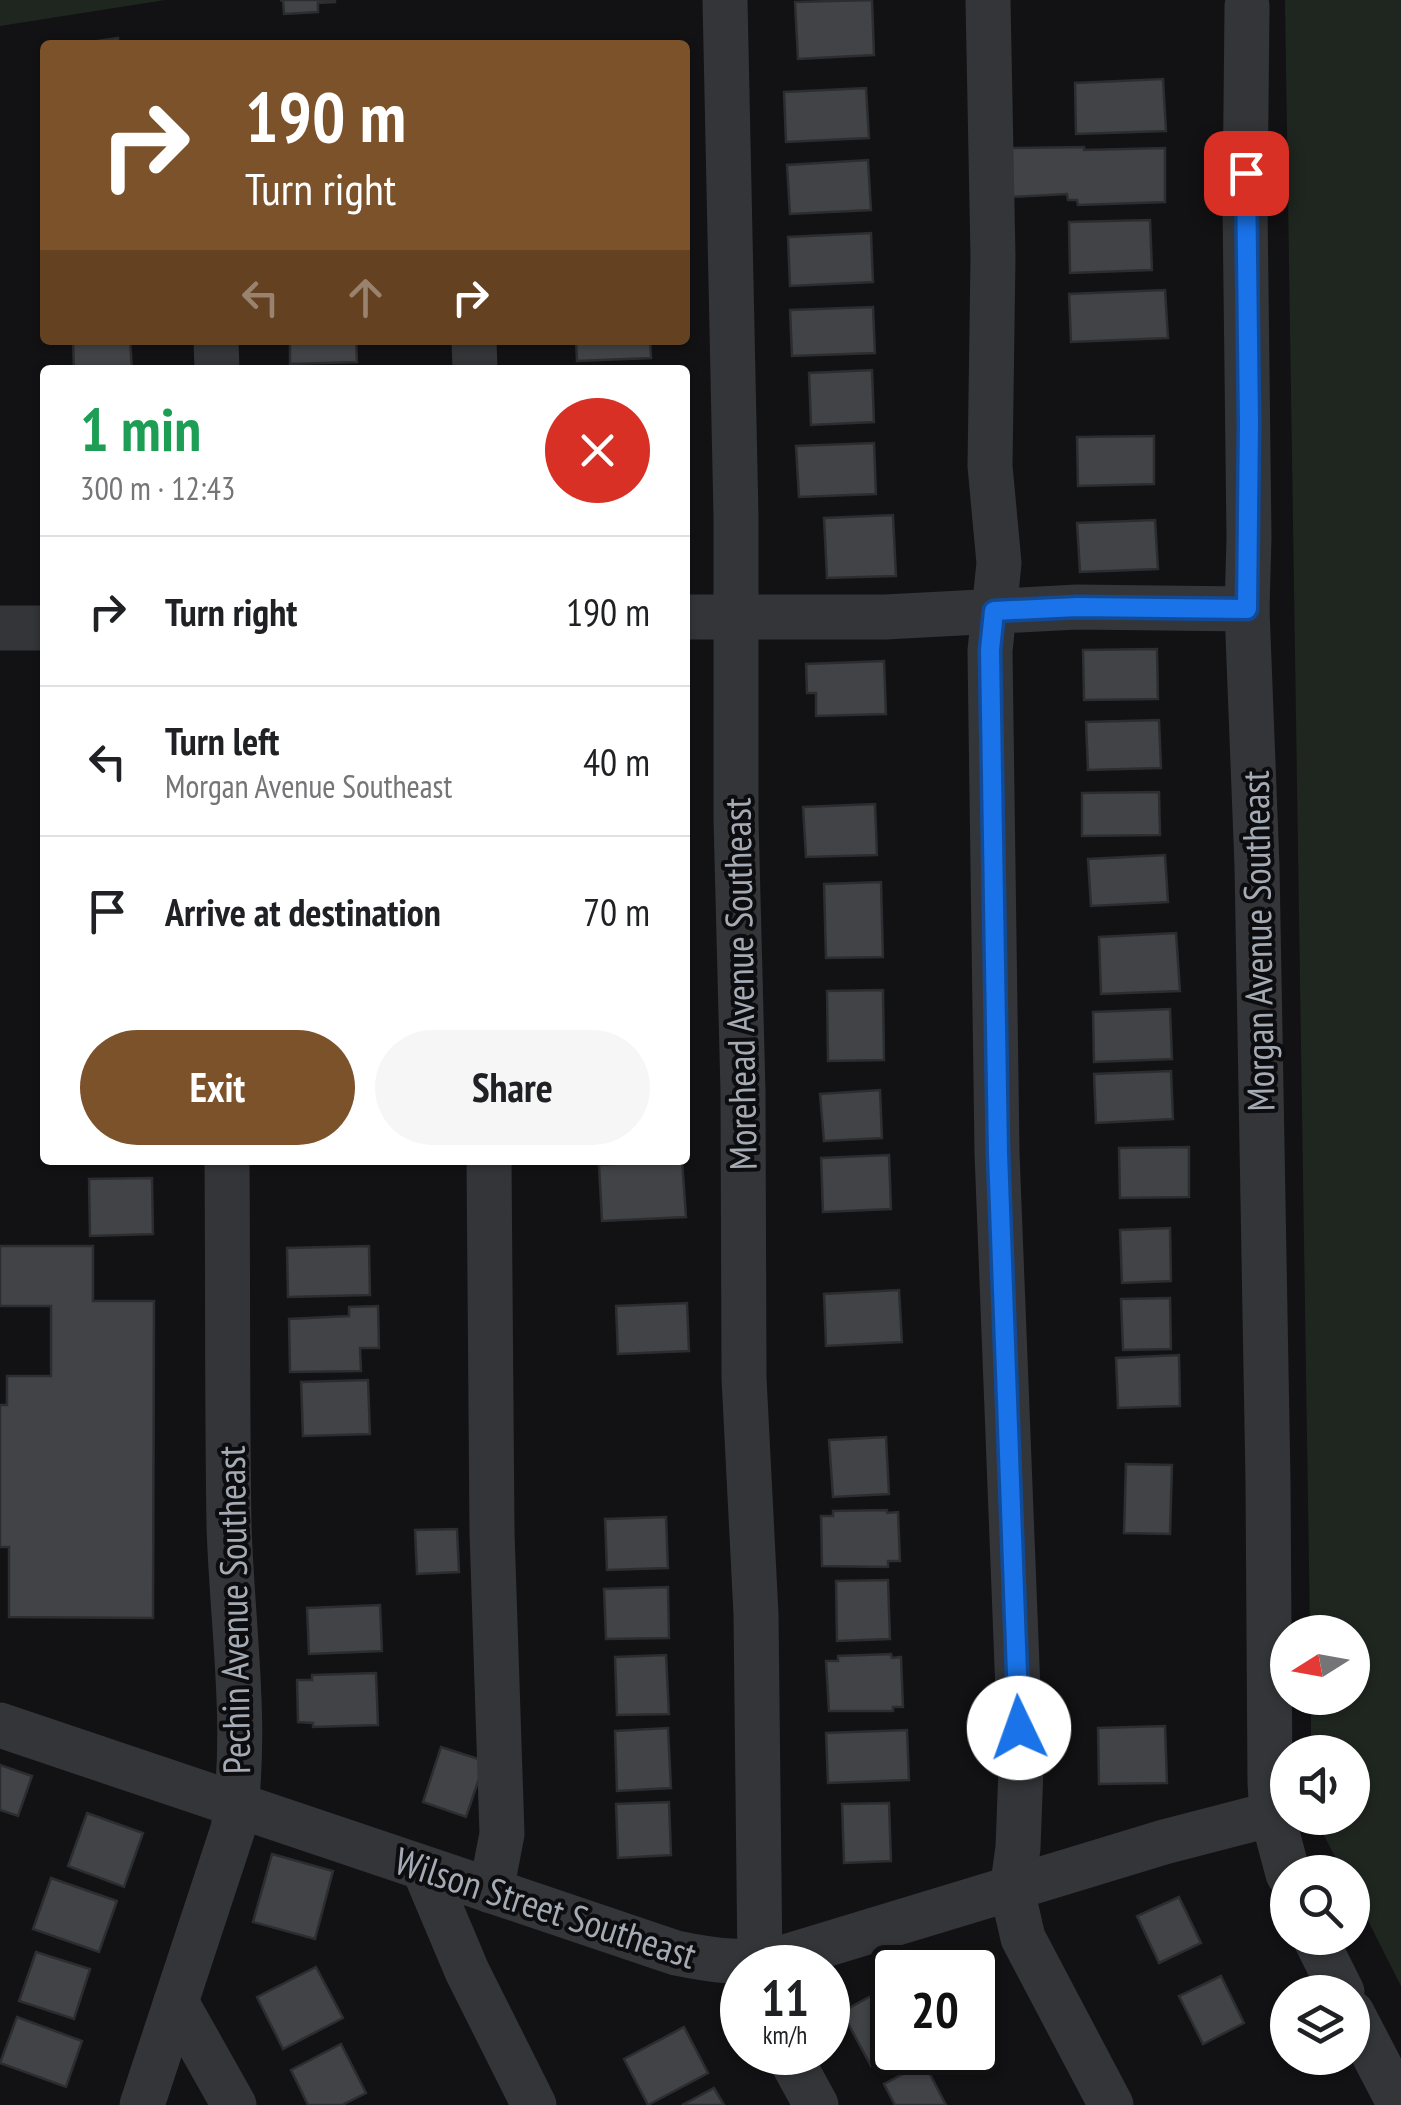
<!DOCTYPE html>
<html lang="en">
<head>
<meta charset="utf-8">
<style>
	body { margin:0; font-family:"PT Sans Narrow",sans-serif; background:#f6f6f6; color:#202124; height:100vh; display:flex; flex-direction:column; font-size:38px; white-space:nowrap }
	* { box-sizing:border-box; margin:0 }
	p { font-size:32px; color:#757577 }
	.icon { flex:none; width:55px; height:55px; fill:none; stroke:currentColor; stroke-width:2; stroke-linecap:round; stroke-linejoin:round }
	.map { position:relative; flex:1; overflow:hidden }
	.details { position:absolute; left:40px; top:365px; width:650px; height:800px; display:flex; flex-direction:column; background:#fff; border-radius:10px; box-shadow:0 2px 8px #0004 }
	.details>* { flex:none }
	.top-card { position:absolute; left:40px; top:40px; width:650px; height:305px; border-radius:10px; box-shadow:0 2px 8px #0004; background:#7c522a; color:#fff; overflow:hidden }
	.needle { width:65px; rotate:259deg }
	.buttons { position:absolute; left:1270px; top:1615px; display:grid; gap:20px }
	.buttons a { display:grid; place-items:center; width:100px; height:100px; border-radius:50%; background:#fff; box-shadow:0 2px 8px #0004; font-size:50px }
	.speed { position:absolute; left:720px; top:1945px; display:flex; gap:20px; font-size:50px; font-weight:700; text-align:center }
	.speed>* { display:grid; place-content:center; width:130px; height:130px; border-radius:50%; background:#fff; box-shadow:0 2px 8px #0004; line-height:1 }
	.speed small { font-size:25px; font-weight:400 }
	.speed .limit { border:5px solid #111; border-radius:15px; background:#fff; color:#111 }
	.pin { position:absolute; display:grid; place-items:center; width:85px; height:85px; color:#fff; margin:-42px; border-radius:20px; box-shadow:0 5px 15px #0006 }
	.me { position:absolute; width:110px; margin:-55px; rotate:357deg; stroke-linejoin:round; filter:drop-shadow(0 0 8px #0008) }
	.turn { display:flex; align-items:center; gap:35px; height:210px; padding:0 40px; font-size:45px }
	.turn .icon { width:130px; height:130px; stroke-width:2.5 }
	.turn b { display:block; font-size:70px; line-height:85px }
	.lanes { display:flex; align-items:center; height:95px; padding:0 40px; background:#0003; justify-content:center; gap:50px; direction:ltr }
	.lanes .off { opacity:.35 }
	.round { display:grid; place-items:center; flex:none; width:105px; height:105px; border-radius:52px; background:#f6f6f6 }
	.head { display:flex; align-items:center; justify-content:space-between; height:170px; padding:0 40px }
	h1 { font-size:60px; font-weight:700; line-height:75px; color:#1e9e55 }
	.primary-button { display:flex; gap:20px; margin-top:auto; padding:20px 40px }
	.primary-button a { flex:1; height:115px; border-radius:60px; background:#7c522a; color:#fff; font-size:40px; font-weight:700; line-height:115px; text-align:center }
	.primary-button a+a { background:#f6f6f6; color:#202124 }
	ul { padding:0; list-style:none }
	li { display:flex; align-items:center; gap:30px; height:150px; padding:0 40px; border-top:2px solid #e0e0e0 }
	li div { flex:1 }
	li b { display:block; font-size:38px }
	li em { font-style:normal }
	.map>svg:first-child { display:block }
	.green { fill:#1f261f }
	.building { fill:#414347; stroke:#2c2d30; stroke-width:2.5 }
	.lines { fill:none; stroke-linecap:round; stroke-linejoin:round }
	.minor { stroke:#333539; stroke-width:45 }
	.route-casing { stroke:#114b97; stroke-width:25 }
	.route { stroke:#1a73e8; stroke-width:18 }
	.labels { text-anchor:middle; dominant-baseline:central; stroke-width:8; stroke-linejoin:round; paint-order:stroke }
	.street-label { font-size:38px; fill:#a4abb4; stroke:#0d0d0f }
</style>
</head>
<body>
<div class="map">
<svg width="1401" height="2105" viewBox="0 0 1401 2105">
	<rect width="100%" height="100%" fill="#121214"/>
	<!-- green -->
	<g class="green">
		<polygon points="0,0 165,0 0,26"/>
		<polygon points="1285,0 1401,0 1401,1986 1353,1891 1352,1872 1343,1872 1315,1818 1352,1818 1352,1752 1311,1752 1311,1698 1352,1698 1352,1632 1310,1632"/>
	</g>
	<!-- building -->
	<g class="building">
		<polygon points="280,0 335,0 335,2 318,3 318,12 284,14 283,1"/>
		<polygon points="872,0 874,55 798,59 795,2"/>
		<polygon points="118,38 118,45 77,45 77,44"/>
		<polygon points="1163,79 1166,131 1076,134 1075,83"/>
		<polygon points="866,88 869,138 786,142 784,92"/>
		<polygon points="1084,147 1084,150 1165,148 1165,202 1078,205 1077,200 1068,200 1067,194 1010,197 1009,148"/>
		<polygon points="868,160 871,210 790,214 787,165"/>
		<polygon points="1150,220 1152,270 1070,273 1069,222"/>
		<polygon points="871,233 873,282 790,286 788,237"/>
		<polygon points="1165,290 1168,338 1071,342 1069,294"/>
		<polygon points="873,307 875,353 792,356 790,310"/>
		<polygon points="73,340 130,340 132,370 74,370"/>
		<polygon points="290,340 356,340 357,362 290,364"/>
		<polygon points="576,340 650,340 651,358 577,361"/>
		<polygon points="872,370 874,422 811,425 809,373"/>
		<polygon points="1154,436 1154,484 1078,486 1077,437"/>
		<polygon points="874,443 876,494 799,497 796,446"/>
		<polygon points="893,515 896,576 827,578 824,518"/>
		<polygon points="1155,520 1158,569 1080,572 1077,523"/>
		<polygon points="1157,649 1158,699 1084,700 1083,650"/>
		<polygon points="884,661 886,714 816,716 816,693 807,693 806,664"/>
		<polygon points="1159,720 1161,768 1088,770 1086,722"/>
		<polygon points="1159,792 1160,835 1082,836 1082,793"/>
		<polygon points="875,804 877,855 806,857 803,807"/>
		<polygon points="1165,855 1168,902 1091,906 1088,859"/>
		<polygon points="881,882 883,957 826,958 824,884"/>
		<polygon points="1176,933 1180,991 1101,994 1099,937"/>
		<polygon points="883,990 884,1060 828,1061 827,991"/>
		<polygon points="1170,1009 1172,1059 1094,1062 1093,1012"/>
		<polygon points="1171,1071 1173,1119 1096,1123 1094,1074"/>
		<polygon points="880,1090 882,1138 824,1141 820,1094"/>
		<polygon points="1189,1147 1189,1197 1120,1198 1119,1148"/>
		<polygon points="889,1155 891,1209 823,1212 821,1158"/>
		<polygon points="682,1160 686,1217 602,1221 599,1165"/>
		<polygon points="152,1178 153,1234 90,1236 89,1179"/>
		<polygon points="1170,1228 1171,1281 1122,1283 1120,1230"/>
		<polygon points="0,1246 93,1246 93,1301 154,1301 153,1618 9,1617 9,1547 0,1547 0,1405 7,1405 7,1376 51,1376 51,1306 0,1306"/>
		<polygon points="369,1246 370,1295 288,1297 287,1248"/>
		<polygon points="899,1290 902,1342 826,1346 824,1294"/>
		<polygon points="1170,1298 1171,1349 1123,1350 1121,1299"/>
		<polygon points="687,1303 689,1351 618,1354 616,1306"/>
		<polygon points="378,1306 379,1348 360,1348 361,1371 290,1372 289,1319 349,1316 349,1307"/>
		<polygon points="1179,1355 1180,1406 1118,1408 1116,1358"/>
		<polygon points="368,1380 370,1434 303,1436 301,1382"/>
		<polygon points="886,1437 889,1494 833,1497 829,1440"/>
		<polygon points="1126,1464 1172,1465 1170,1534 1124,1533"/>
		<polygon points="887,1510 887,1513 898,1512 900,1561 888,1561 888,1567 822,1566 821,1516 833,1516 833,1511"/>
		<polygon points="666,1517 668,1568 607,1570 605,1519"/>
		<polygon points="457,1529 459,1572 417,1574 415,1530"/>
		<polygon points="888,1580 890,1639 837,1641 836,1581"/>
		<polygon points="668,1587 669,1638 606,1639 604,1589"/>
		<polygon points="380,1605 382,1651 309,1654 307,1608"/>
		<polygon points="891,1654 892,1658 901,1657 903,1707 893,1707 893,1711 829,1711 826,1661 838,1661 838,1656"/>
		<polygon points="666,1655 669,1714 617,1715 615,1657"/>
		<polygon points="376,1673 378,1725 313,1727 313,1723 298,1722 297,1680 312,1680 312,1675"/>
		<polygon points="1165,1726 1167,1783 1099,1784 1098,1728"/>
		<polygon points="668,1728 671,1788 617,1791 615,1731"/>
		<polygon points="907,1730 909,1780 828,1783 826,1733"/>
		<polygon points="441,1747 485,1761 466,1817 423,1802"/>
		<polygon points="0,1765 32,1776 18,1816 0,1810"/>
		<polygon points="669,1802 671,1855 618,1858 616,1804"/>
		<polygon points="889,1803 891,1861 844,1863 842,1804"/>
		<polygon points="87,1813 143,1833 124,1887 68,1866"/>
		<polygon points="272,1854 333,1871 315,1939 253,1922"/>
		<polygon points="51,1878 117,1901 99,1952 33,1929"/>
		<polygon points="1179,1897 1201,1943 1159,1963 1137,1916"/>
		<polygon points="36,1952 90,1969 74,2019 19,2001"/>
		<polygon points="316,1967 343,2018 283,2049 257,1997"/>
		<polygon points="1221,1976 1244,2023 1203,2044 1179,1996"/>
		<polygon points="889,1986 892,1992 892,2052 895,2052 871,2066 842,2012"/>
		<polygon points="17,2017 82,2041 66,2087 0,2063"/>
		<polygon points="684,2027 708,2073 648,2105 624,2059"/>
		<polygon points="341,2044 366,2093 342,2105 308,2105 291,2070"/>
		<polygon points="924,2063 946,2105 895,2105 884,2084"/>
		<polygon points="714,2088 724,2105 682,2105"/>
	</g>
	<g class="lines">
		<!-- minor -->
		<g class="minor">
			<polyline points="725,0 736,517 736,819 743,1092 744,1378 756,1614 760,1968"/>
			<polyline points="988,0 993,257 990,466 999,563 990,651 997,1153 1021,1768 1018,1848 1012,1890 1023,1938 1111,2105"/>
			<polyline points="1247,6 1245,206 1249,538 1247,609 1257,866 1268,1481 1270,1783 1272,1814 1288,1874"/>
			<polyline points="216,340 217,370"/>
			<polyline points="474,340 475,370"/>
			<polyline points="685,617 885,617 1077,607 1247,609"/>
			<polyline points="0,628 45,628"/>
			<polyline points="489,1160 492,1532 502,1834 491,1891"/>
			<path d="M0,1725L676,1953C715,1961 746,1965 785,1957L1164,1842L1272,1814"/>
			<polyline points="424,1869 467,1971 534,2105"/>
			<polyline points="1315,1938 1342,1992"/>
			<polyline points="176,2002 234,2105"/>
			<polyline points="1352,2013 1400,2105"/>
			<polyline points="787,2052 816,2105"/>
			<path d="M142,2105L233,1829C249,1728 232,1627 229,1525C227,1404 228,1282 227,1160"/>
		</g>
	</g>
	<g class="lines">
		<defs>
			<polyline id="route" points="1019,1728 998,1153 990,650 994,611 1077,607 1247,609 1249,423 1246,173"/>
		</defs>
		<!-- route casing -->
		<use href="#route" class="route-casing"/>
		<!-- route -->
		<use href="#route" class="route"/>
	</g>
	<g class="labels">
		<!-- street labels -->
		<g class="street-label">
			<text transform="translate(1257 941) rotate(-91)">Morgan Avenue Southeast</text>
			<text transform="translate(739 984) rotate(-91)">Morehead Avenue Southeast</text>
			<text transform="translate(233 1610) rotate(-91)">Pechin Avenue Southeast</text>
			<text transform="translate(546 1907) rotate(18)">Wilson Street Southeast</text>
		</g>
	</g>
</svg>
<div class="buttons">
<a><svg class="needle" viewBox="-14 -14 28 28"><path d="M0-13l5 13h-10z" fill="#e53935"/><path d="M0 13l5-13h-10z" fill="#757577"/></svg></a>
<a><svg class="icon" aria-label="sound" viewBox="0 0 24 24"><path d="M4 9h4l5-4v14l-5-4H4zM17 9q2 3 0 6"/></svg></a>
<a><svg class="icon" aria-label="search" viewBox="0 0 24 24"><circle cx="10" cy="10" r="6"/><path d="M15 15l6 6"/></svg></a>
<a><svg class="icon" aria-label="layers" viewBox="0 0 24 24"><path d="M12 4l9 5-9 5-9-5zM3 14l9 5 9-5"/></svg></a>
</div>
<div class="speed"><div>11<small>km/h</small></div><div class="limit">20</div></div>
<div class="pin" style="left:1246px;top:173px;background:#d93025"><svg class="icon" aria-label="arrive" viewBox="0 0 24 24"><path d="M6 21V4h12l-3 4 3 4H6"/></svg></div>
<svg class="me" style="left:1019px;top:1728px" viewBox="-20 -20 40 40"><circle r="19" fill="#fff"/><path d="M0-13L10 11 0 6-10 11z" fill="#1a73e8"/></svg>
<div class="top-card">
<div class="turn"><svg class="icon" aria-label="right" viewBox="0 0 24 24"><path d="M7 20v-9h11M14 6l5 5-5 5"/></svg><div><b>190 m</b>Turn right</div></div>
<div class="lanes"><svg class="icon off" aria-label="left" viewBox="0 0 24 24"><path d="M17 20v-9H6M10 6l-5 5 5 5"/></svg><svg class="icon off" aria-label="ahead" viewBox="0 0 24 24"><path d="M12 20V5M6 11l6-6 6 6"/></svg><svg class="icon" aria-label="right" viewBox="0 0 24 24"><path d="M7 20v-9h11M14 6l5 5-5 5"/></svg></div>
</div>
<section class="details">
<div class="head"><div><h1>1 min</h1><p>300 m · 12:43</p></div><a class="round" style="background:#d93025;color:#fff"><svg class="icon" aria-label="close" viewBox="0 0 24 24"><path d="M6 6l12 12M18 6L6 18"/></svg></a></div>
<ul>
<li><svg class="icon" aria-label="right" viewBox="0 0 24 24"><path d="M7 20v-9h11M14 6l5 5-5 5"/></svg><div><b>Turn right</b></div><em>190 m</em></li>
<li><svg class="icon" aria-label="left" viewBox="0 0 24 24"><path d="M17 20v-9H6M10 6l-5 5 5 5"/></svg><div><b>Turn left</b><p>Morgan Avenue Southeast</p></div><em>40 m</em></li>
<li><svg class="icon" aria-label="arrive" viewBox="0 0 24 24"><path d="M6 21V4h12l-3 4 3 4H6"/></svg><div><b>Arrive at destination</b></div><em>70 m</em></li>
</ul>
<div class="primary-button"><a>Exit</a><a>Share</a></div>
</section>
</div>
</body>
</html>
